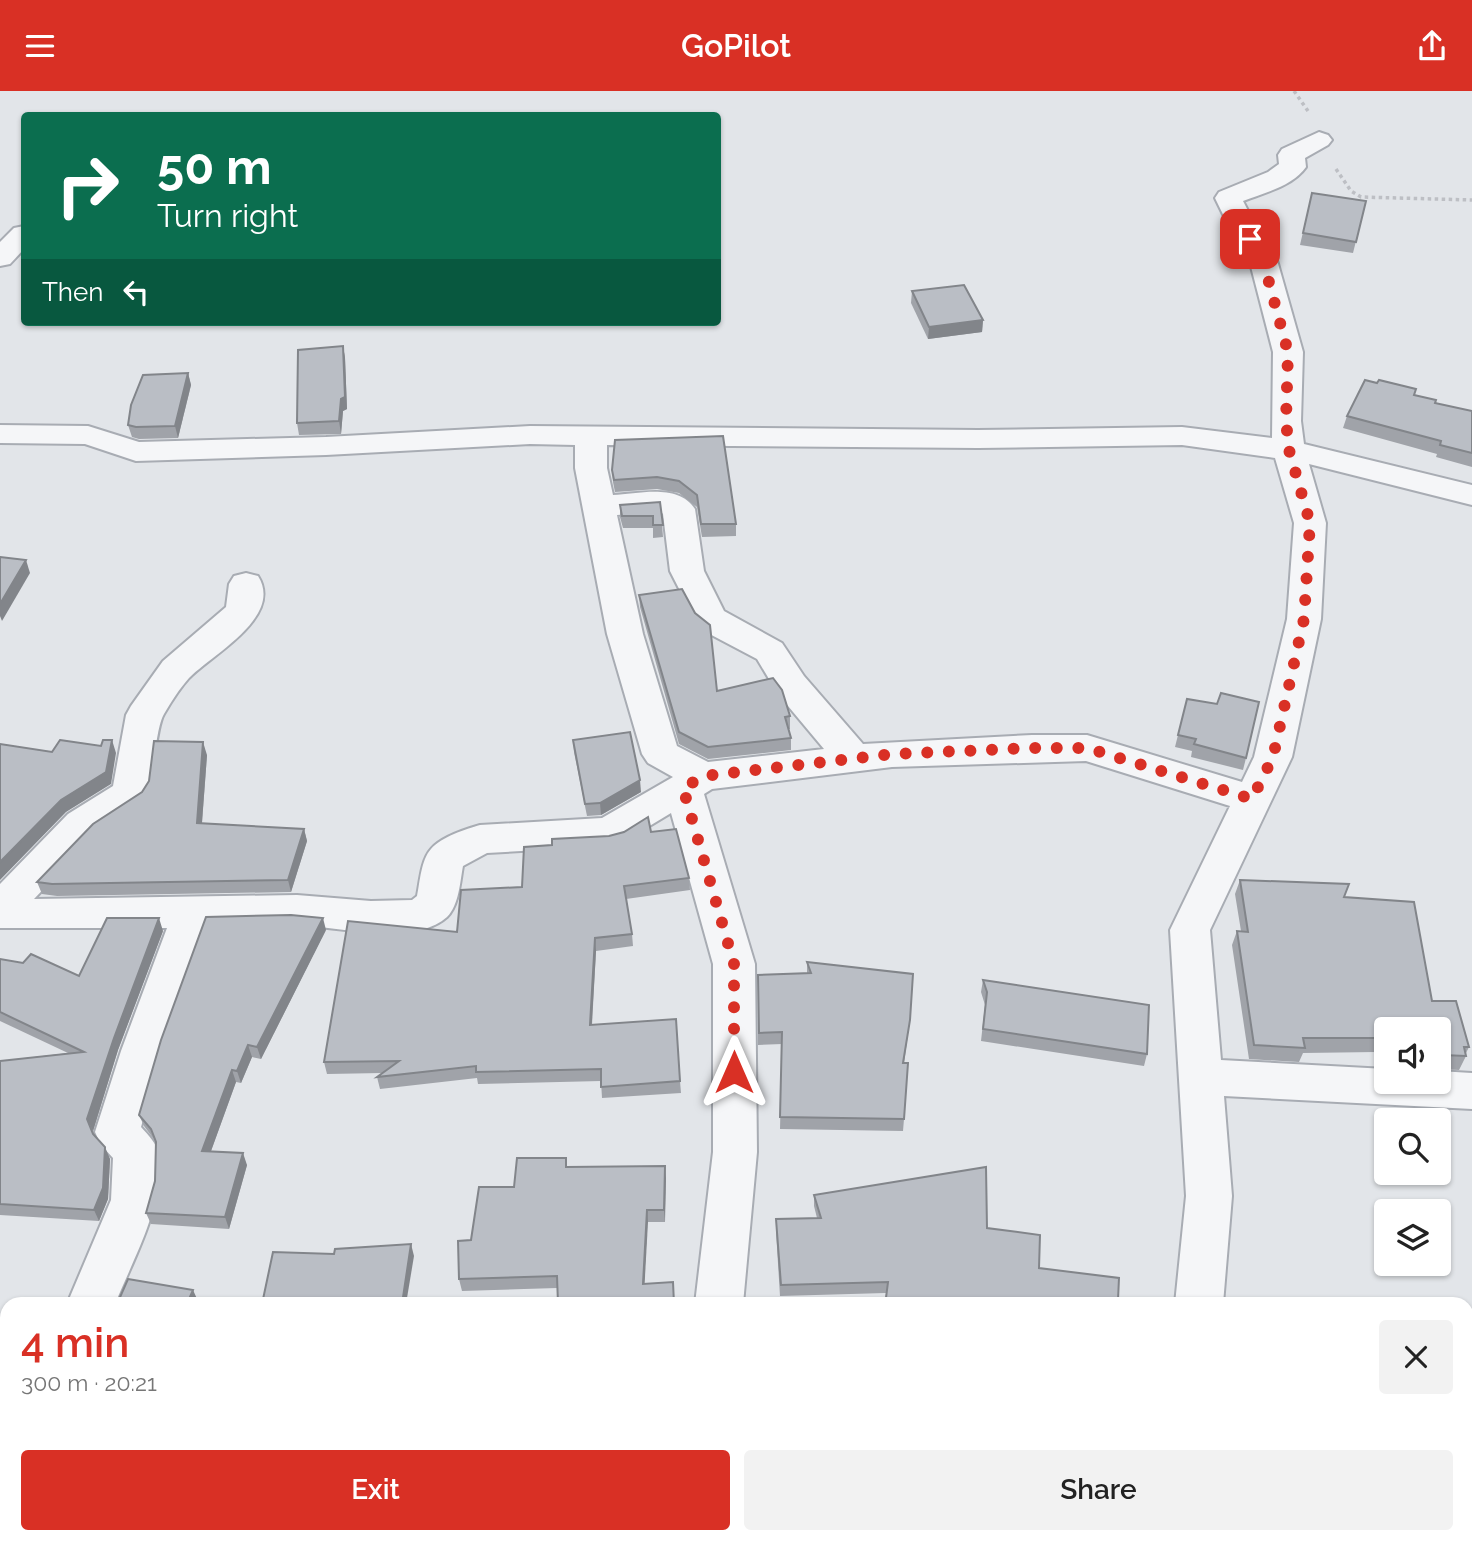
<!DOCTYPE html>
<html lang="en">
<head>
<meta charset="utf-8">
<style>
	body { margin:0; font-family:Raleway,sans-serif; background:#f2f2f2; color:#222; height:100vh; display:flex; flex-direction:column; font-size:26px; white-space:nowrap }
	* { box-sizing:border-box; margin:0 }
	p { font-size:23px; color:#767676 }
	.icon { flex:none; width:38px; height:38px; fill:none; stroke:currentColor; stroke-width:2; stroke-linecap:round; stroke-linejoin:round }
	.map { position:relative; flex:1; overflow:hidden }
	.drawer { position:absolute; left:0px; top:1206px; width:1474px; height:247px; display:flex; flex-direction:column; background:#fff; border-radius:21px 21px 0 0; box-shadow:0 2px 5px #0004 }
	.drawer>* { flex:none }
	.guide { position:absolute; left:21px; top:21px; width:700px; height:214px; border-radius:7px; box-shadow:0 2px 5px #0004; background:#0b6e4f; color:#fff; overflow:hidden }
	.controls { position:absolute; left:1374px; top:926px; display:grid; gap:14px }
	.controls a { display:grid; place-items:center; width:77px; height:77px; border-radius:7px; background:#fff; box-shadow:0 2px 5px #0004; font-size:35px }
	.pin { position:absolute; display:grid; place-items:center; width:60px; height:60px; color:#fff; margin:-30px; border-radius:14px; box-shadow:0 4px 10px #0006 }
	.me { position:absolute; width:77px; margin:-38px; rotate:0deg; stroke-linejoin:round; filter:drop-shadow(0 0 5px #0008) }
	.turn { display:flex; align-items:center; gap:24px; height:147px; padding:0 21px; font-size:32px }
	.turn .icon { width:91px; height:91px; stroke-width:2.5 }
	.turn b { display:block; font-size:49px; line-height:60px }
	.then { display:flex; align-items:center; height:66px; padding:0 21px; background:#0003; gap:14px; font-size:26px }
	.round { display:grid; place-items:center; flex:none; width:74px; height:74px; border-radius:7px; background:#f2f2f2 }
	.summary { display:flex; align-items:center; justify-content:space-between; height:119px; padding:0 21px }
	h1 { font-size:42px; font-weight:600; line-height:52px; color:#d93025 }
	.button { display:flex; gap:14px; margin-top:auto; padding:14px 21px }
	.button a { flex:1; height:80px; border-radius:7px; background:#d93025; color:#fff; font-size:28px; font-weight:600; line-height:80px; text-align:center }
	.button a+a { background:#f2f2f2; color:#222 }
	header { display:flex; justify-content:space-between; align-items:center; height:91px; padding:0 21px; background:#d93025; color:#fff; font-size:32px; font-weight:600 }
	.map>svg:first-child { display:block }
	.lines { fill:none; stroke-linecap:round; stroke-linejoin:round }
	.minor-casing { stroke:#a8acb3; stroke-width:4 }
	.path { stroke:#bdbfc4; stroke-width:3.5; stroke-dasharray:3.5 3.5; stroke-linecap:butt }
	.minor { fill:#f5f6f8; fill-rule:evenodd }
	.wall { fill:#a0a3a9 }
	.shaded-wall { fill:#82858a }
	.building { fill:#babec5; stroke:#82858a; stroke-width:2 }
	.route { stroke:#d93025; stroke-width:12; stroke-dasharray:0 21.6 }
</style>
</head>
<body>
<header><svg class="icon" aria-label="menu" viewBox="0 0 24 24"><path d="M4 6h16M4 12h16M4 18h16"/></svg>GoPilot<svg class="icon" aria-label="share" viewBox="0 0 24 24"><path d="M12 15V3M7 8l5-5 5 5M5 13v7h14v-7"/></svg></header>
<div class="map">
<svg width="1472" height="1452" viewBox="0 0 1472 1452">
	<rect width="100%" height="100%" fill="#e2e5e9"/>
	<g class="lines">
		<defs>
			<g id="minor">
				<path d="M1319,41L1328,44L1332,49L1328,54L1305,67L1306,76C1293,95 1264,102 1243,110L1261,145L1275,162L1303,261L1301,330L1304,353L1472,394V414L1309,373L1326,432L1321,528L1292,666L1210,839L1221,969L1386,978V990H1438V980L1472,982V1018L1224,1005L1232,1105L1223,1213H1175L1186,1105L1170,839L1230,715L1086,670L892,676L712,698L704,703L755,873L757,1061L743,1213H695L713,1061V873L671,722L623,751L609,755L487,762L463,775C460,791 459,814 447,826C414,856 336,835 294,834C266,834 237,836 208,836L163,960L141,1036C148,1044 157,1052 158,1063C165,1114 134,1166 115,1213H67L111,1109L113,1067L101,1054L95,1041L121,960L167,837H0V793L68,723L113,695L126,624L131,615L163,570L226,516L229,493L234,485L246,482L258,485C284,526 211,564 189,587C180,597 171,611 164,623C156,636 153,684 150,702L144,712L96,743L34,808L297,804L371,810L412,809L417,805C420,791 421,769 431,758C441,746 466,738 480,734L602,727L673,686L648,672L642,663L607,543L575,377V354L530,353L326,364L136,370L85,353L0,352V334L88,335L139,351L326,346L530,335L978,339L1182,336L1272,347L1273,261L1248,164L1235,148L1215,107L1219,101L1268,81L1279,73L1278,64L1282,58ZM607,354L978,357L1182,354L1275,367L1294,432L1287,528L1254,666L1242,691L1087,644H1032L863,653L804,585L782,552L724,520L704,480L695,418C678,392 639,403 613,404L607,377ZM661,421L663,423L670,480L697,533L702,539L757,568L778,603L824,658L708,671L677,655L643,543L617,424Z"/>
				<polygon points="24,135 24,158 10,173 0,175 0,151 14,137"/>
				<polygon points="0,1256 7,1257 7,1303 0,1302"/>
				<polygon points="339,1446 391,1446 390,1452 338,1452"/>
				<polygon points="1121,1446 1173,1446 1171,1452 1118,1452"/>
			</g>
		</defs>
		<!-- minor casing -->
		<use href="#minor" class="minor-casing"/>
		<!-- path -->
		<g class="path">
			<polyline points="1294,0 1308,20"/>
			<polyline points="1336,78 1351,100 1361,106 1472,109"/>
		</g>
		<!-- minor -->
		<use href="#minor" class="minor"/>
	</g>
	<!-- wall -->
	<g class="wall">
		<polygon points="1312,102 1366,110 1353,162 1300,154"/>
		<polygon points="912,200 983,229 982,241 928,248 911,212"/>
		<polygon points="343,255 345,267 347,318 343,320 341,343 299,344 297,332"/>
		<polygon points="188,282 191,294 178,347 139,348 132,346 128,334"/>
		<polygon points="1414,304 1435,312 1472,320 1472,376 1436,366 1437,363 1343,337 1347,325"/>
		<polygon points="723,345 736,433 736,445 702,446 697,416 679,402 657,398 615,401 613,391 612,379"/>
		<polygon points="660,411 663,446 653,447 653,437 623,437 620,426 620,414"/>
		<polygon points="639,504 717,600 790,625 790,638 789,638 791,647 791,659 708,668 679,653 640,516"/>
		<polygon points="1187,608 1246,667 1243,679 1191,666 1192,660 1175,656"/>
		<polygon points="573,649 641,701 601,724 587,725 574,661"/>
		<polygon points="207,664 202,732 304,738 307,750 291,801 57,805 42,803 37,791"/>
		<polygon points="609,745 689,787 690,799 626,808 632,843 633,855 596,860 592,934 680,990 681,1002 602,1007 601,990 478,993 477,987 380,998 377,986 382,982 327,983 324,971 457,841 522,796 552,754"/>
		<polygon points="1240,789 1344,806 1432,910 1469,956 1466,962 1466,965 1459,979 1440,978 1438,981 1438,938 1386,938 1386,976 1379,975 1376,961 1303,962 1299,971 1249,968 1232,854 1237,840 1241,840 1235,803"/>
		<polygon points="326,839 261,968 252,966 241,992 236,991 211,1060 247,1074 229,1138 151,1133 146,1122 155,1090 156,1051 144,1035 139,1024"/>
		<polygon points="163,840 118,959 93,1040 110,1068 108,1108 99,1130 0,1124 0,970 68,962 0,930 0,868 79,885"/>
		<polygon points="807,871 910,929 904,972 904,1028 903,1040 780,1038 782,953 758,954 758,884 807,882"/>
		<polygon points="983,889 1147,963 1144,975 981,950 985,914 981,901"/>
		<polygon points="665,1075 665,1131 648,1131 557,1197 462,1200 459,1188 471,1149 514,1096 567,1076"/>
		<polygon points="814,1104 987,1137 1039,1177 1118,1209 1143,1213 885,1213 886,1202 780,1205 776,1140 776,1128 817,1127 814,1115"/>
		<polygon points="1466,1300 1472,1320 1472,1403 1466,1403"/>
	</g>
	<!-- shaded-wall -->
	<g class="shaded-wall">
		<polygon points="983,229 982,241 928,248 929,236"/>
		<polygon points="343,255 345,267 347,318 343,320 341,343 339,330"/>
		<polygon points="188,282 191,294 178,347 175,335"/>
		<polygon points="26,469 30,482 2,530 0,525 0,513"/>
		<polygon points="112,649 116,662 111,693 66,721 0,789 0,771 61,709"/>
		<polygon points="203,651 207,664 201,744 197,732"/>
		<polygon points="640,689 641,701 601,724 600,712"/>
		<polygon points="304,738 307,750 291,801 288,789"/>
		<polygon points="159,827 163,840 118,959 93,1040 87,1028 114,947"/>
		<polygon points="323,827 326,839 261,968 257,956"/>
		<polygon points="595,847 596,860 591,946 590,934"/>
		<polygon points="248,954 252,966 241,992 237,980"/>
		<polygon points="232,979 236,991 207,1071 202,1060"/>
		<polygon points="105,1056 110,1068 108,1108 99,1130 94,1119"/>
		<polygon points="243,1062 247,1074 229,1138 225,1126"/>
		<polygon points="665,1075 666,1087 665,1131 664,1119"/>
		<polygon points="647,1119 648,1131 644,1204 643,1193"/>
		<polygon points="411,1153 414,1165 406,1213 402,1213"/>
		<polygon points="193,1199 198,1210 197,1213 187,1213"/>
		<polygon points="16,1446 35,1446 32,1452 13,1452"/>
	</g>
	<!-- building -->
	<g class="building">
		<polygon points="1312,102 1366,110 1356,151 1303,142"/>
		<polygon points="964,194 983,229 929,236 912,200"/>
		<polygon points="343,255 345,306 341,308 339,330 297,332 298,259"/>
		<polygon points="188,282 175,335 136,336 128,334 131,314 143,284"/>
		<polygon points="1365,289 1377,292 1379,289 1416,298 1414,304 1436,309 1435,312 1472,320 1472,362 1440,354 1441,350 1347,325"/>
		<polygon points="723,345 736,433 701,433 697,404 679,390 657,386 614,389 612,379 615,349"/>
		<polygon points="660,411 663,434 653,434 653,425 622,425 620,414"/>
		<polygon points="0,466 26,469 0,513"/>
		<polygon points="682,498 695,522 710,534 717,600 773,587 782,599 790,625 785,626 791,647 708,656 679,641 639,504"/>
		<polygon points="1221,602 1259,611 1246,667 1194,653 1196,648 1178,644 1187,608 1217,613"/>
		<polygon points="630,641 640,689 600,712 585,713 573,649"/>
		<polygon points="60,649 101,655 103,649 112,649 106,681 61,709 0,771 0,653 52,661"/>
		<polygon points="154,650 203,651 197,732 304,738 288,789 52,793 37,791 93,733 142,701 149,690"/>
		<polygon points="648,726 651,741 676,738 689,787 624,795 632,843 595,847 590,934 676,928 680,990 601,996 601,978 476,981 476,975 377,986 399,970 324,971 348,830 457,841 461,799 522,796 524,756 552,754 552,748 609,745 624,741"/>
		<polygon points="1240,789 1349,793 1344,806 1414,811 1432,910 1456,910 1469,956 1464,956 1466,965 1443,964 1442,973 1438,973 1438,938 1386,938 1386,961 1385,961 1382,947 1303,947 1305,957 1254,954 1237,840 1248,841"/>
		<polygon points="291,824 323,827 257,956 248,954 237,980 232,979 202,1060 243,1062 225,1126 146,1122 155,1090 156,1051 151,1038 139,1024 161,949 206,826"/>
		<polygon points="107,827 159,827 114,947 87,1028 93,1043 105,1056 103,1097 94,1119 0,1113 0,970 84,961 0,921 0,868 23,872 31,863 79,885"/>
		<polygon points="807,871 913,883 910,929 903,972 908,972 904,1028 780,1026 782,941 759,942 758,884 811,882"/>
		<polygon points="983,889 1149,914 1147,963 983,938 987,901"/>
		<polygon points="517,1067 566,1067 566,1076 665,1075 664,1119 647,1119 643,1193 673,1191 674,1213 558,1213 557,1185 459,1188 458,1150 471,1149 479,1096 514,1096"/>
		<polygon points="986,1076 987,1137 1040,1144 1039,1177 1119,1187 1118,1209 1143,1211 1143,1213 902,1213 902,1209 886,1207 888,1191 781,1194 776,1128 821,1127 814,1104"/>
		<polygon points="411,1153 402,1213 262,1213 273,1161 334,1163 335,1158"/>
		<polygon points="128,1188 193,1199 187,1213 117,1213"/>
		<polygon points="1466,1300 1472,1320 1472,1393 1466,1393"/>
		<polygon points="0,1359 7,1359 7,1446 16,1446 13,1452 0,1452"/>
	</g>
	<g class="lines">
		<!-- route -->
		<polyline class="route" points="734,981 734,873 683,697 704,685 892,663 1032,657 1087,657 1252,708 1273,666 1304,528 1310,432 1289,359 1286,330 1288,261 1261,162 1250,148"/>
	</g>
</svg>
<div class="controls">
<a><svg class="icon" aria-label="sound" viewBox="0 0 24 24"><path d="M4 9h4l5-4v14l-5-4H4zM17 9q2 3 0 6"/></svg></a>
<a><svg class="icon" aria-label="search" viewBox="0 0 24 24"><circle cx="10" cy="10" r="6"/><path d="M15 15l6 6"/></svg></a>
<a><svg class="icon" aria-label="layers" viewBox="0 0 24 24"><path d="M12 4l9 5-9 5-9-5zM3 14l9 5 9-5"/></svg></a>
</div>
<div class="pin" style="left:1250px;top:148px;background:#d93025"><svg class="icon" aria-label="arrive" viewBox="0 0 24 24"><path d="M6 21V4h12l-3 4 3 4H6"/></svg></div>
<svg class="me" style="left:734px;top:981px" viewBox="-20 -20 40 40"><path d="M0-17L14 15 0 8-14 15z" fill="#d93025" stroke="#fff" stroke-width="4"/></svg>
<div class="guide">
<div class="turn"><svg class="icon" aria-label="right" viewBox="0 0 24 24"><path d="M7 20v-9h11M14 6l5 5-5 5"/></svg><div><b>50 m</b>Turn right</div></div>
<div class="then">Then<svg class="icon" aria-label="left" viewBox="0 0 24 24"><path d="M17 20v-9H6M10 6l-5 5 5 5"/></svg></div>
</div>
<section class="drawer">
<div class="summary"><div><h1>4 min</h1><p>300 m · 20:21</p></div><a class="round"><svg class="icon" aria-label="close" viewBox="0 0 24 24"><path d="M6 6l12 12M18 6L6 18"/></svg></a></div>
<div class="button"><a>Exit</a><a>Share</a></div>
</section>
</div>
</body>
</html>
